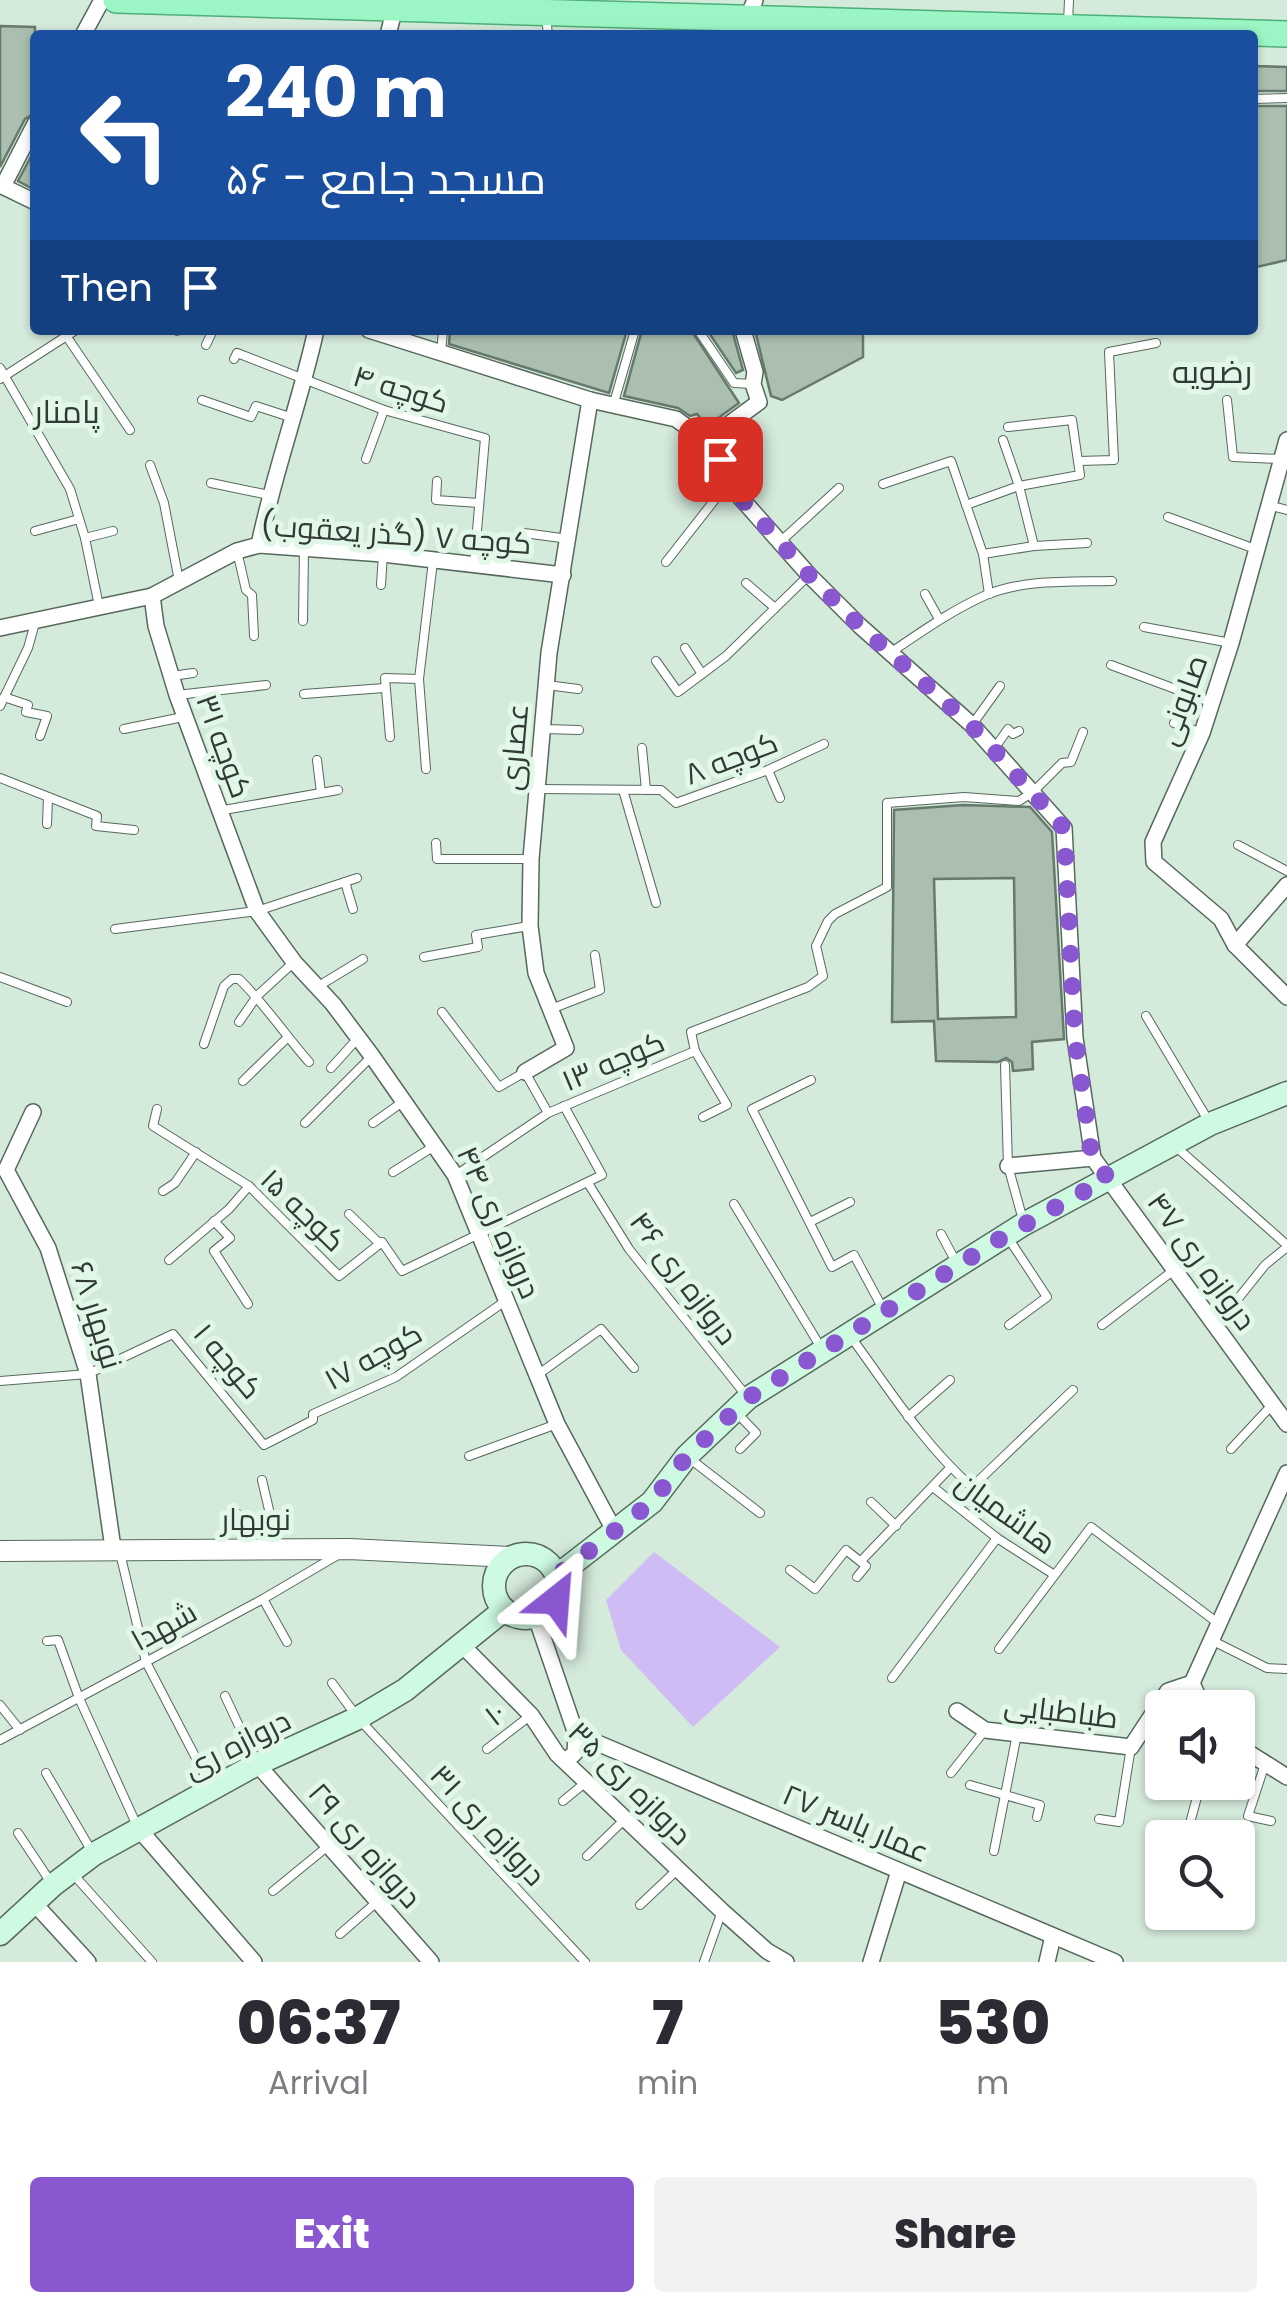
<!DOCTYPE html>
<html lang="en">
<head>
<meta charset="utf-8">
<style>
	body { margin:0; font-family:Poppins,Cairo,sans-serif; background:#f2f2f3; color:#2b2b33; height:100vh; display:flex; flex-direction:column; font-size:38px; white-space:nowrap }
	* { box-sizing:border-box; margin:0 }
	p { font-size:32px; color:#7c7c81 }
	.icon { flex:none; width:55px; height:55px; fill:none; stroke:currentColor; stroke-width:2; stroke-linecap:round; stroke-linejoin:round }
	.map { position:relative; height:1962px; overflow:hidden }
	.side { display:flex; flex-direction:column; background:#fff; flex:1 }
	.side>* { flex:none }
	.banner { position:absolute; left:30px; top:30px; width:1228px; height:305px; border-radius:10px; box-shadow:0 2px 8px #0004; background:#1a4fa0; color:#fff; overflow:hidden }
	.buttons { position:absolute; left:1145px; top:1690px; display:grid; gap:20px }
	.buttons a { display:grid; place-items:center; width:110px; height:110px; border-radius:10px; background:#fff; box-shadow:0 2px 8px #0004; font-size:50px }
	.pin { position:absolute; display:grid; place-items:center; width:85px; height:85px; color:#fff; margin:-42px; border-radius:20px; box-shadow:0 5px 15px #0006 }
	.me { position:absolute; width:110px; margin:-55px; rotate:28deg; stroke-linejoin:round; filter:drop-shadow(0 0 8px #0008) }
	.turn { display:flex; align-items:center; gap:35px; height:210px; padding:0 30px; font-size:45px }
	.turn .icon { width:130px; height:130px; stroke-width:2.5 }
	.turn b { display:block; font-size:70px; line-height:85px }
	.then { display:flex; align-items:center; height:95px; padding:0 30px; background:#0003; gap:20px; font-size:38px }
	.eta { display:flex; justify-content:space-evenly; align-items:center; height:170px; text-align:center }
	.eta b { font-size:60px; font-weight:800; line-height:70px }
	.button { display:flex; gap:20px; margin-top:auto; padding:20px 30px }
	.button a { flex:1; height:115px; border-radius:10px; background:#8957d0; color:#fff; font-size:40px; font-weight:800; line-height:115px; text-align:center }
	.button a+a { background:#f2f2f3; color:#2b2b33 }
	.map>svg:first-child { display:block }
	.green { fill:#cfbcf5 }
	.building { fill:#aabfb0; stroke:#66796c; stroke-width:2.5; fill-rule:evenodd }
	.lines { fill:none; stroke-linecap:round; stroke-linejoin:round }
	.service-casing { stroke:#56695c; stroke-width:10 }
	.minor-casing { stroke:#56695c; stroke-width:18 }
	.tertiary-casing { stroke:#56695c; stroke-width:22 }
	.secondary-casing { stroke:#56695c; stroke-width:25 }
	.primary-casing { stroke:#4cb078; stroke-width:28 }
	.service { stroke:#fff; stroke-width:8 }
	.minor { stroke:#fff; stroke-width:15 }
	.tertiary { stroke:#fff; stroke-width:20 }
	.secondary { stroke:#cefae2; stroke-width:22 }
	.primary { stroke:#9cf5c4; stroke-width:25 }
	.route { stroke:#8957d0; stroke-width:18; stroke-dasharray:0 32.4 }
	.labels { text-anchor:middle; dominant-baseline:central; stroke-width:10; stroke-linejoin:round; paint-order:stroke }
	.street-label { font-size:30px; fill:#313a34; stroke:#e1f7e8 }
	.neighbourhood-label { font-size:32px; fill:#313a34; stroke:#e1f7e8 }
</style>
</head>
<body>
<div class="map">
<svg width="1287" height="1962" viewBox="0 0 1287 1962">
	<rect width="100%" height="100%" fill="#d4eadb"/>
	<!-- green -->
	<polygon class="green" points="654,1552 780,1647 693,1727 621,1650 606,1600"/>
	<!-- building -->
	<g class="building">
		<polygon points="0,26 35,27 35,113 25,119 0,167"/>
		<polygon points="1252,66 1287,67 1287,91 1252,91"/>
		<polygon points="1252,106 1287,106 1287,260 1252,268"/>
		<polygon points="35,149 35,190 18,181"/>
		<polygon points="450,330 627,330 609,393 449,344"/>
		<polygon points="642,330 691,330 739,403 707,426 697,414 690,416 678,408 624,396"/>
		<polygon points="707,330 732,330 743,370 736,373"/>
		<polygon points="755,330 863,330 863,357 782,400 771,396"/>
		<path d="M963,805L1030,807L1052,832L1064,1039L1032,1042L1033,1069L1013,1071L1012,1062L1006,1058L998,1062L936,1061L934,1021L892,1022L894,810ZM1014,878L1016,1017L938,1019L934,879Z"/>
	</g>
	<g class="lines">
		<defs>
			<g id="service">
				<polyline points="546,16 548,35"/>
				<polyline points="1068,23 1069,0"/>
				<polyline points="1252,99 1287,98"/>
				<polyline points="698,330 734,383 753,384"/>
				<polyline points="177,331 178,330"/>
				<polyline points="67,337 130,430"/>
				<polyline points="206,345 213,330"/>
				<polyline points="441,353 443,330"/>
				<polyline points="234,359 237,353 384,410 485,438 474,565"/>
				<polyline points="0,368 70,489 85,538 99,606"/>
				<polyline points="0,379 76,330"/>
				<polyline points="202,400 251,417 256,406 293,418"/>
				<polyline points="1227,400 1233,457 1280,459"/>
				<polyline points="613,406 635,330"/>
				<polyline points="1003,440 1019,486 1034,546"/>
				<polyline points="366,459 384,410"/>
				<polyline points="1079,461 1114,460 1109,352 1156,343"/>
				<polyline points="150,465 164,503 179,581"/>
				<polyline points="437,481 436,500 479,503"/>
				<polyline points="211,483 269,495"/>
				<polyline points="883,484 951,461 983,554 989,594"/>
				<polyline points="966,505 1019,486 1080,475 1072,420 1008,427"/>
				<polyline points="1268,505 1287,510"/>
				<polyline points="1168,517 1258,550"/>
				<polyline points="35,531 79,519"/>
				<polyline points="85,538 113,531"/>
				<polyline points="780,542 839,488"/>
				<polyline points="237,551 246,590 252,595 254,636"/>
				<polyline points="983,554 1034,546 1087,543"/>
				<polyline points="478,562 524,533 569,539"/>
				<polyline points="666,562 731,479"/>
				<polyline points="746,583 775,608"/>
				<polyline points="381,585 383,554"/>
				<polyline points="925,594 939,619"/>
				<polyline points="303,621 304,549"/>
				<polyline points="1144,627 1231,643"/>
				<polyline points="685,648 702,674"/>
				<path d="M890,653C921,632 952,610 986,595C1024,579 1072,582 1112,581"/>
				<polyline points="656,661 678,692 726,656 809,575"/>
				<polyline points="1111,665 1210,702"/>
				<polyline points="172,676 193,673"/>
				<polyline points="547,685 578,689"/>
				<polyline points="304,694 384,688"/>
				<polyline points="177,695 266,685"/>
				<polyline points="4,697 28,705 26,712 47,716 40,736"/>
				<polyline points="0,706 28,648 35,623"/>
				<polyline points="1174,723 1202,733"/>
				<polyline points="972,725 1000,686"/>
				<polyline points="124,729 183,717"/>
				<polyline points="544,729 579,730"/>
				<polyline points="390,737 385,678 419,679"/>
				<polyline points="642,748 646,790"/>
				<polyline points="994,749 1008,729 1013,734 1019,731"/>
				<polyline points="317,760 321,793"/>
				<polyline points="426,769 419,679 433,561"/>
				<polyline points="768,770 780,798"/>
				<polyline points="0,778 97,816 96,826 134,830"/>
				<polyline points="537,789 661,790 676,803 768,770 824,744"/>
				<polyline points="623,790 656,903"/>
				<polyline points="218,811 338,790"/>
				<polyline points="47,824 48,797"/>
				<polyline points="436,843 437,859 531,859"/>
				<polyline points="1238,845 1287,871"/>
				<polyline points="345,882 353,909"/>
				<polyline points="115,929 257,911 357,878"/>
				<polyline points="424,957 478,947 476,935 529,926"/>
				<polyline points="0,977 67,1002"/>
				<polyline points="317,987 363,959"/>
				<polyline points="551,1009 600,990 595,955"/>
				<polyline points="442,1012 499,1087 525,1072 548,1113"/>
				<polyline points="1146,1016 1208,1120"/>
				<polyline points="239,1022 257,996 294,962"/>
				<path d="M204,1044L224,986L232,979H239C265,1004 285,1035 309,1062"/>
				<polyline points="1005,1065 1008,1166 1023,1220"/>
				<polyline points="331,1068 358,1038"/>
				<polyline points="811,1080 752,1109 832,1267 854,1255 883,1309"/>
				<polyline points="243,1081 287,1038"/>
				<polyline points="157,1109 153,1126 249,1186 339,1276 382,1242 402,1271 602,1175 564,1106"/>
				<polyline points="703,1117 727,1105 695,1051 691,1032 808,987 823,976 816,946 828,921 835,914 887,887 887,803 964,797 1019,801 1033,792 1062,763 1071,762 1083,732"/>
				<polyline points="305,1123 372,1056"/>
				<polyline points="373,1123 404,1101"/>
				<polyline points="1174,1145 1287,1245"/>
				<polyline points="393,1172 436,1145"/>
				<polyline points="456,1175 548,1113 695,1051"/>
				<polyline points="588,1183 629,1249 745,1394"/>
				<polyline points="163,1191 175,1183 196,1152"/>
				<polyline points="734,1204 820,1346"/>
				<polyline points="349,1214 379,1243"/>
				<polyline points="214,1221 230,1238 214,1251 248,1304"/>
				<polyline points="810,1222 850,1202"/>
				<polyline points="941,1234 956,1262"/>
				<polyline points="1007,1236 1047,1297 1009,1325"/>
				<polyline points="169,1260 229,1209 249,1186"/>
				<polyline points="1102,1325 1174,1270"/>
				<polyline points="1217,1325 1265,1265 1287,1247"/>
				<path d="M851,1337C889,1389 924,1445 972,1487L1073,1390"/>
				<polyline points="536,1376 601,1329 634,1368"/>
				<polyline points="0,1381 88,1374 173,1334 264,1445 313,1420 313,1414 396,1377 504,1302"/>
				<polyline points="737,1413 756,1433 740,1449"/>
				<polyline points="908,1417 950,1380"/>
				<polyline points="1231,1449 1272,1405"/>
				<polyline points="469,1456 557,1424"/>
				<polyline points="689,1458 760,1513"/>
				<polyline points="262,1480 278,1548"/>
				<polyline points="933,1487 997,1538 1053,1574"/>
				<polyline points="871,1502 896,1526"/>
				<polyline points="238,1514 243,1549"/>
				<polyline points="120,1553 146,1662 210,1785"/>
				<polyline points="861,1561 950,1468"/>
				<polyline points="790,1570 815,1589 846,1550 866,1566 857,1577"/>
				<polyline points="263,1599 287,1642"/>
				<polyline points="47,1641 58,1640 79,1698 138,1828"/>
				<polyline points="1213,1641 1267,1668 1287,1669"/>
				<polyline points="999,1649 1091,1527 1219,1624"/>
				<polyline points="892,1678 997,1538"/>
				<polyline points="332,1683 358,1718 585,1962"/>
				<polyline points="225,1696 255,1760"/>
				<polyline points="0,1705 20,1730"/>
				<polyline points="0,1740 263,1599 336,1556"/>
				<polyline points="487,1749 531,1715"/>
				<polyline points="1265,1764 1248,1816 1271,1821"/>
				<polyline points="46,1773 91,1850"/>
				<polyline points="951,1773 985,1730"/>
				<polyline points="970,1785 1040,1805 1037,1817"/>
				<polyline points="563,1801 586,1782"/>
				<polyline points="1099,1819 1119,1822 1131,1747"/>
				<polyline points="18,1833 50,1881"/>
				<polyline points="1186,1838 1201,1782"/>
				<polyline points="994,1851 1017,1734"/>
				<polyline points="587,1856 625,1819"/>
				<polyline points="73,1874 152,1962"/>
				<polyline points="273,1891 328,1846"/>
				<polyline points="640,1905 677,1870"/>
				<polyline points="340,1934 378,1901"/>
				<polyline points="704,1962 722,1911"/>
			</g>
			<g id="minor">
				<polyline points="83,35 102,0"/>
				<polyline points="388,35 395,7"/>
				<polyline points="740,35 755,0"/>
				<polyline points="0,185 35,202"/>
				<polyline points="3,186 35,124"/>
				<polyline points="369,330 590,400 676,419 706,441 733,477 740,497 809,575 860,626 972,725 1064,828 1075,1038 1093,1158 1287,1424"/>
				<polyline points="1287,440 1231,643 1202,733 1153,842 1154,862 1221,919 1235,945 1287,997"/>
				<polyline points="706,441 759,402 753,384 755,372 743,330"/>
				<path d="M259,545C274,472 300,403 316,330"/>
				<polyline points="152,596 156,626 177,695 257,911 294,962 333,1004 372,1056 455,1175 557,1424 615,1532"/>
				<polyline points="0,628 152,596 237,551 259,545 383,554 563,575"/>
				<polyline points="1235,945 1287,885"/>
				<polyline points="525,1072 566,1048 536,973 530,926 531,859 549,653 590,400"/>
				<polyline points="33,1112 6,1170 48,1248 88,1374 113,1548"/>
				<polyline points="1008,1166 1093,1158"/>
				<polyline points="536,1617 576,1734 575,1753 568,1759 562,1759"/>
				<polyline points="463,1646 531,1715 557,1754 722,1911 767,1951 786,1962"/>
				<polyline points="1192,1683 1287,1473"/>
				<polyline points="1192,1683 1203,1708"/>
				<polyline points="957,1711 985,1730 1131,1747 1168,1691 1192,1683"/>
				<polyline points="576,1734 1115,1962"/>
				<polyline points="1238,1746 1287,1777"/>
				<polyline points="257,1764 431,1962"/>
				<polyline points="138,1828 254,1962"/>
				<polyline points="34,1903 88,1962"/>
				<polyline points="871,1962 899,1871"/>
				<polyline points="1047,1962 1053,1936"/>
			</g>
			<polyline id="tertiary" points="0,1551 349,1549 511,1557"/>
			<g id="secondary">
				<circle cx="526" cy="1586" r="32"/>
				<polyline points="558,1575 652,1502 687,1456 748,1398 1024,1224 1210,1124 1287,1093"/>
				<polyline points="0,1934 53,1885 94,1854 257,1764 358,1718 405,1690 504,1610"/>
			</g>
			<polyline id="primary" points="116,0 1287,34"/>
		</defs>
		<!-- service casing -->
		<use href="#service" class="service-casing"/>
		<!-- minor casing -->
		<use href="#minor" class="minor-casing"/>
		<!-- tertiary casing -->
		<use href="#tertiary" class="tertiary-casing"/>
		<!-- secondary casing -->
		<use href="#secondary" class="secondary-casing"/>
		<!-- primary casing -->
		<use href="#primary" class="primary-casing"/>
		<!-- service -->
		<use href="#service" class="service"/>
		<!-- minor -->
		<use href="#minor" class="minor"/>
		<!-- tertiary -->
		<use href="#tertiary" class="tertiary"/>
		<!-- secondary -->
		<use href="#secondary" class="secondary"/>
		<!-- primary -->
		<use href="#primary" class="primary"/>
	</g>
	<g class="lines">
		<!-- route -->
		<polyline class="route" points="556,1600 559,1588 558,1575 652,1502 687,1456 748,1398 1006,1235 1108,1178 1092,1158 1075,1038 1064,828 972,726 860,626 809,575 740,497 733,477 720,459"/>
	</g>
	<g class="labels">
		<!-- street labels -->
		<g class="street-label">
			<text transform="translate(401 389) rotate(17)">کوچه ۴</text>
			<text transform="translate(396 534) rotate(4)">کوچه ۷ (گذر یعقوب)</text>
			<text transform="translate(1182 700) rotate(-70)">صابونی</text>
			<text transform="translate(224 746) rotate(70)">کوچه ۳۱</text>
			<text transform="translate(514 747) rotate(-85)">عصاری</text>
			<text transform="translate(731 758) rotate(-21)">کوچه ۸</text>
			<text transform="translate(613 1061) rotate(-23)">کوچه ۱۳</text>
			<text transform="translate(303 1210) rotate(44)">کوچه ۱۵</text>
			<text transform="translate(499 1222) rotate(66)">دروازه ری ۴۴</text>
			<text transform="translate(1202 1261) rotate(54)">دروازه ری ۴۷</text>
			<text transform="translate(684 1278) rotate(53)">دروازه ری ۴۶</text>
			<text transform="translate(97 1315) rotate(73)">نوبهار ۶۸</text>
			<text transform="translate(373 1356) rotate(-29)">کوچه ۱۷</text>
			<text transform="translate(228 1361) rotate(50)">کوچه ۱</text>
			<text transform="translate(1006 1513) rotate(36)">هاشمیان</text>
			<text x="256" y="1519">نوبهار</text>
			<text transform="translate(164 1626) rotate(-29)">شهدا</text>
			<text transform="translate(1061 1711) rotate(7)">طباطبایی</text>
			<text transform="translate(495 1714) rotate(-38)">۱۰</text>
			<text transform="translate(237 1744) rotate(-27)">دروازه ری</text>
			<text transform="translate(630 1783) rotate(45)">دروازه ری ۳۵</text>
			<text transform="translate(856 1823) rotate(23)">عمار یاسر ۲۷</text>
			<text transform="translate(488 1825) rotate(47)">دروازه ری ۳۱</text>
			<text transform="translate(365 1845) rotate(49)">دروازه ری ۲۹</text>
		</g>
		<!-- neighbourhood labels -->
		<g class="neighbourhood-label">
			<text x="1212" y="371">رضویه</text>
			<text x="67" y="411">پامنار</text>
		</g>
	</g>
</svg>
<div class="buttons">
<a><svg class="icon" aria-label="sound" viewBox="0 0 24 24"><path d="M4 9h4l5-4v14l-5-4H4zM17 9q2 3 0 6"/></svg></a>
<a><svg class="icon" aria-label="search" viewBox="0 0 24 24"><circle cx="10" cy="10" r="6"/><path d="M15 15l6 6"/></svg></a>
</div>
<div class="pin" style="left:720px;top:459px;background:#d93025"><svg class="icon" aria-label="arrive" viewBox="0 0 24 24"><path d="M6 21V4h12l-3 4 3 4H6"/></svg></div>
<svg class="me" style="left:556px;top:1600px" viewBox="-20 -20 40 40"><path d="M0-17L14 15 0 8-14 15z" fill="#8957d0" stroke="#fff" stroke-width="4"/></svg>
<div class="banner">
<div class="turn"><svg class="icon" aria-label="left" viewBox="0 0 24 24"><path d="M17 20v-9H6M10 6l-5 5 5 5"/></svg><div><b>240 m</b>۵۶ - مسجد جامع</div></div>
<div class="then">Then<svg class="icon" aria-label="arrive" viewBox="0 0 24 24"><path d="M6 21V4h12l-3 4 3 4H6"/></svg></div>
</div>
</div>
<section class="side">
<div class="eta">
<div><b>06:37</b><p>Arrival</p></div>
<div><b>7</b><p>min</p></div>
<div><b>530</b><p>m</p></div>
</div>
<div class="button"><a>Exit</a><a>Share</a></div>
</section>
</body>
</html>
